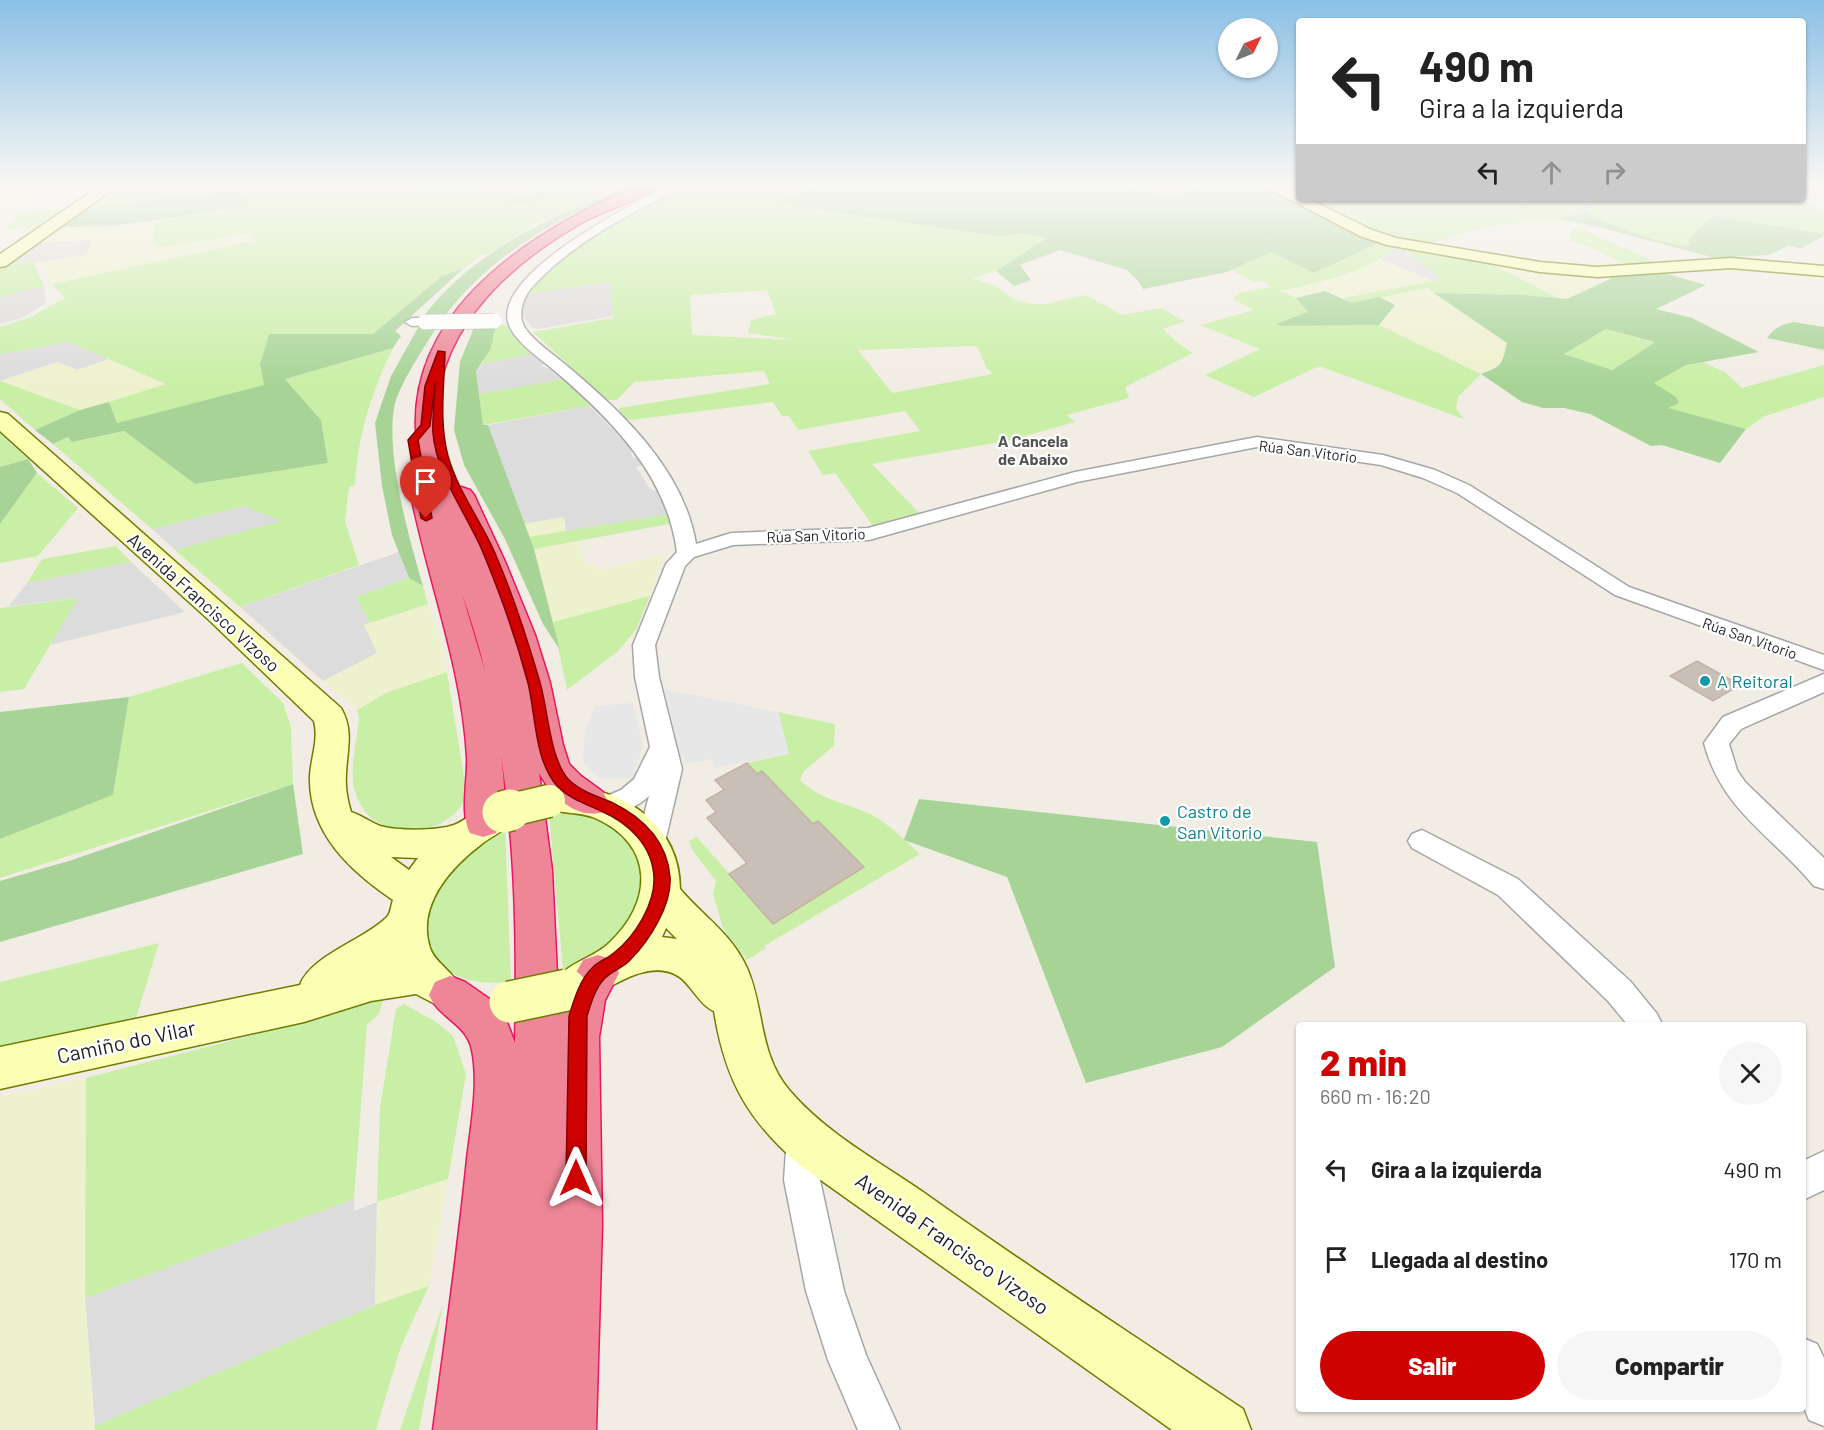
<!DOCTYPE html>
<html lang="es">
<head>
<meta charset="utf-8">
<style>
	body { margin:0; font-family:Barlow,sans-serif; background:#f6f6f6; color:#222; height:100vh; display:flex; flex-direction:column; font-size:22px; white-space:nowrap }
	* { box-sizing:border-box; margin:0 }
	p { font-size:20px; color:#767676 }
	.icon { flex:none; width:33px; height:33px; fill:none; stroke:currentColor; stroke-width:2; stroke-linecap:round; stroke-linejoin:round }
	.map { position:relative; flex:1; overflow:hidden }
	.sheet { position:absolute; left:1296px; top:1022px; width:510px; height:390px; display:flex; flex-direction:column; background:#fff; border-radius:6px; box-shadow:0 2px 4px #0004 }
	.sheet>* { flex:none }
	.guide { position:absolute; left:1296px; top:18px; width:510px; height:183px; border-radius:6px; box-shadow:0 2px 4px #0004; background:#fff; color:#222; overflow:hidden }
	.needle { width:39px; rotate:47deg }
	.controls { position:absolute; left:1218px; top:18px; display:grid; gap:12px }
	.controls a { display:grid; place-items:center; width:60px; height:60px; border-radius:50%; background:#fff; box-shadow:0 2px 4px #0004; font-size:30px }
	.pin { position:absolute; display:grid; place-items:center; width:51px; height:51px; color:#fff; margin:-62px -26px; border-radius:50% 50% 50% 0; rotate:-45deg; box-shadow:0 0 6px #0007 }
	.pin .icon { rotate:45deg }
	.me { position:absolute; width:66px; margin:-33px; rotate:0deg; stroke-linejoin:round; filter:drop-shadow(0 0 4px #0008) }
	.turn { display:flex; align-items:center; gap:21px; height:126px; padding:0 24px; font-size:27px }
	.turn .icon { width:78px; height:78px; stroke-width:2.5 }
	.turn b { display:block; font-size:42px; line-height:51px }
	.lanes { display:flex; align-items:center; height:57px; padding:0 24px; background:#0003; justify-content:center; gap:30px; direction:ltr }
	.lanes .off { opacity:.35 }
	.round { display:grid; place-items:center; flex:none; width:63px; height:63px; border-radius:32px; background:#f6f6f6 }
	.headline { display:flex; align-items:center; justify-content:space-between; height:102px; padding:0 24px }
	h1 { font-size:36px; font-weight:800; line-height:45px; color:#ce0200 }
	.action { display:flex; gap:12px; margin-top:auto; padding:12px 24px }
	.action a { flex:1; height:69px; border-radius:36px; background:#ce0200; color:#fff; font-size:24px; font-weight:800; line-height:69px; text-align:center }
	.action a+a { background:#f6f6f6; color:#222 }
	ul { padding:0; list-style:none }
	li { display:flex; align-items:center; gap:18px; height:90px; padding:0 24px }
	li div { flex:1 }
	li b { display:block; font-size:22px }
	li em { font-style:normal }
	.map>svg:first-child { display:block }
	.residential { fill:#dddcdc }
	.farmland { fill:#eef1ce }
	.grass { fill:#c9efa6; fill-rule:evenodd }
	.forest { fill:#a7d496; fill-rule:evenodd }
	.parking { fill:#e7e7e7 }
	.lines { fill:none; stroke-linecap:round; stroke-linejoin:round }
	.stream { stroke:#a1d3e2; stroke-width:3 }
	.building { fill:#c9bfb7; stroke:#c4b3a5; stroke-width:1.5 }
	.street-casing { stroke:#a6a6a6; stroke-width:3 }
	.secondary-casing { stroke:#6e7c00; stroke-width:3 }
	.highway-casing { stroke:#ea165d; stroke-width:3 }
	.street { fill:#fff; fill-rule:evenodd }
	.secondary { fill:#faffb4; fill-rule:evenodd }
	.highway { fill:#ee8698; fill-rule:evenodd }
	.street-bridge-casing { stroke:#a6a6a6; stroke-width:16; stroke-linecap:butt }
	.secondary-bridge-far1-casing { stroke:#6e7c00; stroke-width:35; stroke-linecap:butt }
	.secondary-bridge-casing { stroke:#6e7c00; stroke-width:44; stroke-linecap:butt }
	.street-bridge { stroke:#fff; stroke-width:15 }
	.secondary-bridge-far1 { stroke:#faffb4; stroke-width:32 }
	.secondary-bridge { stroke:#faffb4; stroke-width:41 }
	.route { fill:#ce0200; stroke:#860100; stroke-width:1.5 }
	.culture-dot { fill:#0f9aa8; stroke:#fff; stroke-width:2 }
	.labels { text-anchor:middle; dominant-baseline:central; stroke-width:4.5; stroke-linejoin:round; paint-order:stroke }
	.far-street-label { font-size:15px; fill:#1f1f1f; stroke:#fff }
	.far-neighbourhood-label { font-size:16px; font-weight:bold; fill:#525252; stroke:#fff }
	.street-label { font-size:18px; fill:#1f1f1f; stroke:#fff }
	.culture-label { font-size:18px; fill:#0d838f; stroke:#fff; text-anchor:start }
	.near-street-label { font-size:21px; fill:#1f1f1f; stroke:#fff }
</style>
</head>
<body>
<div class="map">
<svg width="1824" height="1430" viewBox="0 0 1824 1430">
	<rect width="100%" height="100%" fill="#f1ede4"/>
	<!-- residential -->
	<g class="residential">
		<polygon points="91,240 92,245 86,255 43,262 10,263 39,242"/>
		<polygon points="1397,247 1410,249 1405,252 1441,276 1434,281 1381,260"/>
		<polygon points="610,282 613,316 538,329 532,327 521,314 527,294"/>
		<polygon points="44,286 46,303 24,317 0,324 0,297"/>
		<polygon points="69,342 109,359 77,370 57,362 0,381 0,354"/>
		<polygon points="534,353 545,363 541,366 550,369 562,380 479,394 476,370 482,364"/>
		<polygon points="590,406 633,451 631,453 633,458 638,458 643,465 636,467 650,489 658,491 669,514 566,531 564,518 523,524 488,425"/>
		<polygon points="244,506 283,521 175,550 152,529"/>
		<polygon points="399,552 409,578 356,597 370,623 364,625 378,653 323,681 240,607"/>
		<polygon points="131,562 185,612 50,645 77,598 9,606 27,583"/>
		<polygon points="354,1199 354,1211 377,1202 375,1305 95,1426 85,1298"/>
	</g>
	<!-- farmland -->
	<g class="farmland">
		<polygon points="154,221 152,234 159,248 252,233 253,241 52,284 50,281 43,262 85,255 92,245 91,240 39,242 62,227 114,226"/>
		<polygon points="1381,260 1434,281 1343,298 1325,291 1296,298 1279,291 1321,282"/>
		<polygon points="1483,260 1573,273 1597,285 1567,299 1558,298"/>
		<polygon points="1428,288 1508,343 1507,356 1501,364 1481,374 1379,325 1395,305 1379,297"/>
		<polygon points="109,359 167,385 80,410 0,381 58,362 77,370"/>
		<polygon points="564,517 566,531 529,537 523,524"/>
		<polygon points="578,541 585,565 595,564 597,571 664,554 650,596 553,622 534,549"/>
		<polygon points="428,604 440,639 447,672 386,693 357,710 323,681 377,653 364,625"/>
		<polygon points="86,1078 85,1298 95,1430 0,1430 0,1097"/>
		<polygon points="448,1179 429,1286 375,1305 377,1202"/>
	</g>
	<!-- grass -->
	<g class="grass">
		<polygon points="0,184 106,184 0,198"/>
		<polygon points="147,184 281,184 290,191 421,184 412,197 469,196 486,184 552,184 535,191 539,197 576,196 623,186 536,223 486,255 482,254 464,268 442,276 373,334 269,334 260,364 264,385 117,423 109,402 166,384 69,342 0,354 0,327 31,317 65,298 52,284 253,241 251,233 159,248 153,243 154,221 246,206 251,195 234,190 89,208 118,188"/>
		<path d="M687,184H824L774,203L1003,237L1020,233L1048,238L996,271L972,278L994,285L1017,301L1032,304H1045L1086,295L1122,315L1161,308L1185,321L1163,329L1179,344L1193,353L1125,387L1129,398L1067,415L1075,422L1007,441L872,464L921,515L873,526L835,473L823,475L808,451L920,431L905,411L798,430L789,416H782L773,402L631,420L621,418L619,408L770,384L764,371L634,382L617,400H606L533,332L613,318L610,282L527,294C558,251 637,204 687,184ZM767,290L776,314L751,320L748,333L796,340L692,335L690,295ZM973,346L978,348L986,367L993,374L892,393L858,350Z"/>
		<polygon points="1114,184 1209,184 1174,196"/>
		<polygon points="1304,198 1798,198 1824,211 1824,234 1712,216 1690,246 1654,241 1626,230 1569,217 1491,226 1423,245 1366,229"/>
		<polygon points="72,208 44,227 4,230 23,212"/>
		<polygon points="1577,227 1660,264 1630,266 1591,248 1569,241 1571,232"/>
		<path d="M1379,243L1397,247C1365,273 1320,282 1280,291L1296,298L1309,312L1276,324L1281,326L1379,325L1481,374L1458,397L1456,408L1464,419L1319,366L1254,397L1205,375L1260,349L1200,325L1254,310L1233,299L1239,293L1270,287L1264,281L1255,282L1231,270L1271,252L1314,273Z"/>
		<polygon points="1412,248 1483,260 1558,298 1524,295 1434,293 1428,288 1352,303 1343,298 1434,281 1440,277 1405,251"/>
		<polygon points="33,261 44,286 0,297 0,270 10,263"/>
		<polygon points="497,323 514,328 534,353 482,364 495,334"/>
		<polygon points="1606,329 1655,343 1611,370 1563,354"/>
		<path d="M393,348C371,393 358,435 355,485L349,487L345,521L359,565L240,607L175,550L282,521L244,506L152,529L53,444L69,437L73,442L124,431L195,484L328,463L321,420L285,379Z"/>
		<polygon points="1702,362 1725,372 1742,388 1824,365 1824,397 1765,416 1746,429 1667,408 1679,402 1654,383 1686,365"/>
		<polygon points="565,379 590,406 483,425 479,394"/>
		<polygon points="0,381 11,385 80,410 35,430 0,399"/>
		<polygon points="0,433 28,459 0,467"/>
		<polygon points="37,473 78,508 38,556 0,563 0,524"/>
		<polygon points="669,514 669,524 534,549 529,537"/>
		<polygon points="116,546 131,562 27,583 42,559"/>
		<polygon points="409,578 423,586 428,604 370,623 356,597"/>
		<polygon points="650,596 636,630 618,651 567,690 553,622"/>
		<polygon points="78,598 24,689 0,692 0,608"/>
		<polygon points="242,663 283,703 291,727 293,784 0,878 0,839 113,795 129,697"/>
		<path d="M447,672L467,795C449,840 375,845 357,797C347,774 357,743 359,719L357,710L386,693Z"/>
		<path d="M778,712L835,724L834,746L804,771L800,780C823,802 846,802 872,815C890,825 905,840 920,854L764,946L766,948L747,960L723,928L713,894L716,881L693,851L689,841L697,837L773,924L863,867L818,821L813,824L762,771L757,774L747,763L789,754Z"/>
		<path d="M584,813C597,817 610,821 622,829C628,834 631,845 635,853C659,903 610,954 563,970L549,814Z"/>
		<path d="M505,825L511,982C467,986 437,975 420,933L445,864Z"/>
		<polygon points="159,943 135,1021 0,1050 0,982"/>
		<polygon points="368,1000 383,1000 379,1014 367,1025 354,1199 85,1298 86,1078 292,1025"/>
		<polygon points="404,1004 436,1022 453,1036 466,1074 448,1179 377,1202 380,1108 396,1009"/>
		<polygon points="429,1286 401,1346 376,1430 95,1430 95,1426 375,1305"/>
		<polygon points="443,1304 419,1430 400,1430"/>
	</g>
	<!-- forest -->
	<g class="forest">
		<polygon points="281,184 396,184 290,191 279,185"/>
		<polygon points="421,184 486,184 469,196 411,197"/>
		<polygon points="552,184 627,184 517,205 506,202 506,199 538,197 534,191"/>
		<path d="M634,184H642C568,212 492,252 444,317H423C474,249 557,213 634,184Z"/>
		<polygon points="824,184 1114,184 1174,196 1209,184 1260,184 1362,234 1383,241 1314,273 1271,252 1227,272 1143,289 1138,281 1127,270 1060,250 1020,265 1031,280 1014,286 996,271 1047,238 1020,233 1003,237 773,203"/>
		<polygon points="234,190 251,195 246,206 114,226 62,227 89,208"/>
		<path d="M1584,213C1619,227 1652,243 1690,246L1689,239L1712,216L1824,234V236L1801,248L1788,246L1769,255L1715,258L1590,225L1555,219Z"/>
		<polygon points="464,268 395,331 401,336 393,348 285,379 321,420 328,463 195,484 124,431 72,442 68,437 53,444 35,430 80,410 109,402 117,423 264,385 260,364 269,334 373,334 442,276"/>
		<path d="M1653,270L1706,285L1656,309L1692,318L1759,352L1686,365L1654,383L1676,397L1679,403L1668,408L1746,429L1720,463L1662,445L1651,446L1590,414L1564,408H1543L1522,402L1481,374C1503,366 1502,364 1507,343L1434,293L1524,295L1567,299L1612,278ZM1606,329L1654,342V343L1612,370L1564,354Z"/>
		<polygon points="1325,291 1352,303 1379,297 1395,305 1379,325 1281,326 1276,324 1308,312 1296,298"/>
		<path d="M1794,322L1824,327V350L1767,338C1774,328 1782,324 1794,322Z"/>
		<polygon points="497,323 490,350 476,371 483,425 488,425 534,549 560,650 543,624 505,539 464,465 454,430 460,362 475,325"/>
		<path d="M419,326H437C425,347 398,385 394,408C386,457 409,538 423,586L409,578L392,535L382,486L375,423L391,376Z"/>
		<polygon points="28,459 37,473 0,524 0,467"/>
		<polygon points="129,697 113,795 0,839 0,712"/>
		<polygon points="293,784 303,854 0,942 0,881 72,860"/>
		<polygon points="919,799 1317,842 1335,967 1222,1047 1086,1083 1007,877 904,840"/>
	</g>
	<!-- parking -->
	<g class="parking">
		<polygon points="664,689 778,712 789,754 714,768 712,759 685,764 684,756 677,757"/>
		<polygon points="633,703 643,746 632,779 602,779 592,772 583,760 585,733 595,706"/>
	</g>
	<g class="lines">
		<!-- stream -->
		<g class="stream">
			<polyline points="1576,198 1589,205 1584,213"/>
			<polyline points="1777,198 1799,205"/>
		</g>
	</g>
	<!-- building -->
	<g class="building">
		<polygon points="1697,661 1740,685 1713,701 1670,676"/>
		<polygon points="747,763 757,774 762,771 813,824 818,821 864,867 773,924 729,874 747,863 707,818 716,812 706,800 724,790 715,780"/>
	</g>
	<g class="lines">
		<defs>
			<g id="street">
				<path d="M673,184H687C675,194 656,200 642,208C604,228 565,252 535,284C525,294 519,308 522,321C525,336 556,356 567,366C622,412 684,470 696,544L731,533L868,528L1075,472L1257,437L1383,455L1435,470L1469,485L1629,587L1824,655V670L1615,595L1457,493L1423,478L1381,465L1257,447L1077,482L869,540L733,545L694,557L685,566L655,645L659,677L682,769L665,842L661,849L651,853L641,849L637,842L649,796C636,808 614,819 597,814L593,807L597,800L621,790L634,779L650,747L635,677L633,645L666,564L677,552C667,475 612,420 555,371C541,359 513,341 508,322C496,272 635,202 673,184Z"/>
				<polygon points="1818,187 1824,189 1824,196 1813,190"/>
				<polygon points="425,318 432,322 430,325 412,326 405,322 412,318"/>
				<path d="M1824,674V692L1741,729L1729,744L1737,770L1745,782L1824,858V889L1814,886C1772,835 1722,811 1704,743L1723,717Z"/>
				<polygon points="1422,830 1518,879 1630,981 1657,1014 1662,1024 1627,1024 1608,1001 1498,895 1412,848 1408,841 1412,834"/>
				<polygon points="804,1120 816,1125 821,1137 820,1180 844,1291 866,1355 900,1430 858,1430 828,1360 806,1291 784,1180 787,1137 792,1125"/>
				<polygon points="1824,1151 1824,1190 1803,1200 1803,1161"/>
				<polygon points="1803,1338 1817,1344 1824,1358 1824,1426 1809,1420 1803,1405"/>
			</g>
			<g id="secondary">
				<polygon points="103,184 120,184 6,266 0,267 0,254"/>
				<polygon points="1260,184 1279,184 1299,194 1299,198 1307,198 1372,230 1396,238 1540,262 1597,267 1731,258 1824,266 1824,276 1731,268 1597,277 1540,272 1387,245 1360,236"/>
				<path d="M0,412L8,414L341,708C354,731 347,749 346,774C345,787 347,799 351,812C361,815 370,822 380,826C397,831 437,831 454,825C478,815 486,793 516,802L521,812C513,827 496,833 483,843C451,867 416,905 430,948C435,963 452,970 460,987L454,1000L439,1006L416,994L371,1001L304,1022L0,1089V1047L300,985C310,956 364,940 387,917C391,913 391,905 393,900C350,871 308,832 310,776C311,757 319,740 314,721L209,620L0,431ZM391,857L418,858L409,870Z"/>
				<path d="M563,787C623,787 680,824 680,889C703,916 732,934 747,968C765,1009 758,1054 790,1091C826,1133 878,1161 923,1192C1028,1267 1136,1337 1243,1409L1251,1430H1172L801,1166C748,1121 725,1080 714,1011C701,1006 692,987 681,978C649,954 605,993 576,1004L561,998L555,985C566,961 589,961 608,944C653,903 656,845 595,818C581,812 565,814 550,809L545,800L550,791ZM666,928L677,939L662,937Z"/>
			</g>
			<path id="highway" d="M641,184H661C649,196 605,211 587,220C516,259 442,322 437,409C436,437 444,464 452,490L461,487L470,490L474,495L506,564L535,635L550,683L563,745L569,764L581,776L603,792L608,802L603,812C576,820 552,796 539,773L552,870L559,1016L563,996L583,960L598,955L613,960L619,973L605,1000L599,1037L602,1225L596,1430H433C445,1340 458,1249 467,1159C471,1124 479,1084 472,1050C467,1024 439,1018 429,995L435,982L450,976L465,982L501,1007L515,1043C517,946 516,851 501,756C504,780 508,811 496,833L483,837L470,833C460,815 468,779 467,757C462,664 426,576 409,485L412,480L424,478C380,326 521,235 641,184ZM462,594C471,619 479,645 485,671Z"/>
		</defs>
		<!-- street casing -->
		<use href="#street" class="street-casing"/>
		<!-- secondary casing -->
		<use href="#secondary" class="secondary-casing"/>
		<!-- highway casing -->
		<use href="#highway" class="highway-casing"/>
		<!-- street -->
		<use href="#street" class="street"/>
		<!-- secondary -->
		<use href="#secondary" class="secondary"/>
		<!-- highway -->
		<use href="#highway" class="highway"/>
		<defs>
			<polyline id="street-bridge" points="425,322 494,321"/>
			<polyline id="secondary-bridge-far1" points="503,812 549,801"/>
			<g id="secondary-bridge">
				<polyline points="503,812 510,810"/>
				<polyline points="510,1002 567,990"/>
			</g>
		</defs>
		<!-- street-bridge casing -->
		<use href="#street-bridge" class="street-bridge-casing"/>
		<!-- secondary-bridge-far1 casing -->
		<use href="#secondary-bridge-far1" class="secondary-bridge-far1-casing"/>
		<!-- secondary-bridge casing -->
		<use href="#secondary-bridge" class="secondary-bridge-casing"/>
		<!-- street-bridge -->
		<use href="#street-bridge" class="street-bridge"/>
		<!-- secondary-bridge-far1 -->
		<use href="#secondary-bridge-far1" class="secondary-bridge-far1"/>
		<!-- secondary-bridge -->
		<use href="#secondary-bridge" class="secondary-bridge"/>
	</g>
	<!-- sky -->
	<linearGradient id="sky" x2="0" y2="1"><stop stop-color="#8bc0e6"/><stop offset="0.48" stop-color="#f9f7f3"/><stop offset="1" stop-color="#f9f7f3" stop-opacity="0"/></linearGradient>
	<rect width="1824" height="385" fill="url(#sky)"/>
	<!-- route -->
	<path class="route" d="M438,351L445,352C444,387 439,423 448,456C457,489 480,520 494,551C512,592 526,635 539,679C548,707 549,757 568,779C580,791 596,796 611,802C642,817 667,841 670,877C672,905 649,941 630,960C623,968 611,971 604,979C595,989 591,1003 587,1016L586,1178L583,1185L576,1188L569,1185L566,1178L569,1016C574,1000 580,979 593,967C599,961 609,958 615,952C635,936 655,904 654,878C653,846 629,823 601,811C586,804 570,799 558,787C534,761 536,715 528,683C516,638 500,593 482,550C466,513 436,474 433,433C432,417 435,399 435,383L430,426L418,440L432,518L426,521L421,518L408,440L421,425L425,386Z"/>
	<!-- markers -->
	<g class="culture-dot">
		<circle cx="1705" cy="681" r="6"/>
		<circle cx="1165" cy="821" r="6"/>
	</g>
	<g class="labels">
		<!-- far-street labels -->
		<g class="far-street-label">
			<text transform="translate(1308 451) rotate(7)">Rúa San Vitorio</text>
			<text transform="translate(816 535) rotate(-2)">Rúa San Vitorio</text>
			<text transform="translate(1750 638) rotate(19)">Rúa San Vitorio</text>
		</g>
		<!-- far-neighbourhood labels -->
		<g class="far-neighbourhood-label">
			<text x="1033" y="440">A Cancela<tspan x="1033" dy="18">de Abaixo</tspan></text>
		</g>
		<!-- street labels -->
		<g class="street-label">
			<text transform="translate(204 602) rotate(42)">Avenida Francisco Vizoso</text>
		</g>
		<!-- culture labels -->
		<g class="culture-label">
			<text x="1717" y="681">A Reitoral</text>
			<text x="1177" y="811">Castro de<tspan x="1177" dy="21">San Vitorio</tspan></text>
		</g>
		<!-- near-street labels -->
		<g class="near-street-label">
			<text transform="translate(126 1041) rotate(-12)">Camiño do Vilar</text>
			<text transform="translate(953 1243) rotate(35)">Avenida Francisco Vizoso</text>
		</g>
	</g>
</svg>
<div class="controls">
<a><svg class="needle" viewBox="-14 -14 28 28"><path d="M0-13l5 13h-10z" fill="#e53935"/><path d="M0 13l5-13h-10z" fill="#767676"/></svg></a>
</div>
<div class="pin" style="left:426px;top:518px;background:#d93025"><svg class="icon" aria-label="arrive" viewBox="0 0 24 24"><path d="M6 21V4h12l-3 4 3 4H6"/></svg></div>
<svg class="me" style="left:576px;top:1178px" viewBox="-20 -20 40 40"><path d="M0-17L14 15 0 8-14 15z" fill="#ce0200" stroke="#fff" stroke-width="4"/></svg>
<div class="guide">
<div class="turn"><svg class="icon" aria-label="left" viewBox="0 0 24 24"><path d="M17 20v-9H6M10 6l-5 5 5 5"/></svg><div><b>490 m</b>Gira a la izquierda</div></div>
<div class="lanes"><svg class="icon" aria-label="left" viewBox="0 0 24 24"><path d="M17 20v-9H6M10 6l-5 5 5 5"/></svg><svg class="icon off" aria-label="ahead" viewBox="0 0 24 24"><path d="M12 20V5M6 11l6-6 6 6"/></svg><svg class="icon off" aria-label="right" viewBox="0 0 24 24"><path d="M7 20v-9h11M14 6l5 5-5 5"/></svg></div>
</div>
<section class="sheet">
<div class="headline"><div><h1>2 min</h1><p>660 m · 16:20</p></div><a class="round"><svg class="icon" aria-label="close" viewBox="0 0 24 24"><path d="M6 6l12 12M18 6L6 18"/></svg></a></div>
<ul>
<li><svg class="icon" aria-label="left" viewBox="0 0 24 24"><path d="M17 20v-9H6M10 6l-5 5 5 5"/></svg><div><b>Gira a la izquierda</b></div><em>490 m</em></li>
<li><svg class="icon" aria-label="arrive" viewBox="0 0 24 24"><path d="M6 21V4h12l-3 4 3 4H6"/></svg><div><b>Llegada al destino</b></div><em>170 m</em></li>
</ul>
<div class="action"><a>Salir</a><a>Compartir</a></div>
</section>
</div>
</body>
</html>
